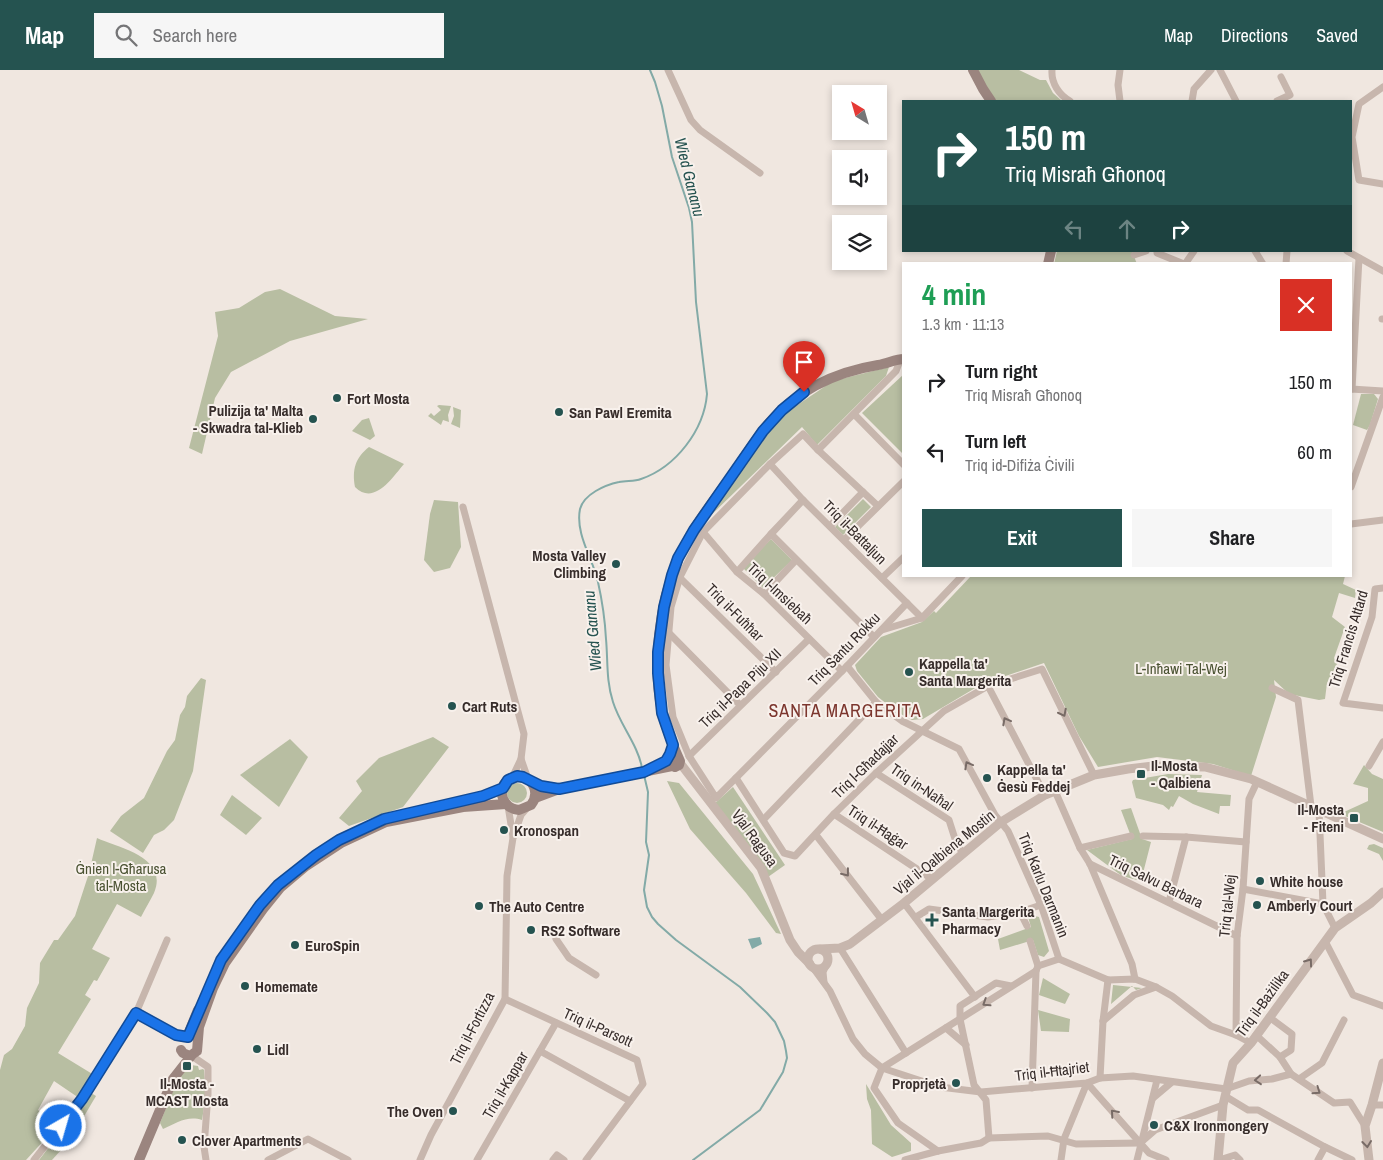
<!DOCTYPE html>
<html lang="en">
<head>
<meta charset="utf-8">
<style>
	body { margin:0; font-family:"Archivo Narrow",sans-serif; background:#f6f6f6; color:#202124; height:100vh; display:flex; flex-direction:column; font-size:19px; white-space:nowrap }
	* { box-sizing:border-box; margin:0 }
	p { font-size:16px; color:#757577 }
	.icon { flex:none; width:28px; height:28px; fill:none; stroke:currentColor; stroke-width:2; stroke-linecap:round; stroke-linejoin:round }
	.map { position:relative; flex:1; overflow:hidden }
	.side { position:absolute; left:902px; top:192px; width:450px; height:315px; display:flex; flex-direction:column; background:#fff; border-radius:0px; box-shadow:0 2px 8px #0003 }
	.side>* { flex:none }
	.banner { position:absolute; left:902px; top:30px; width:450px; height:152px; border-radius:0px; box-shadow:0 2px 8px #0003; background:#255350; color:#fff; overflow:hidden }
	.needle { width:32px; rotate:323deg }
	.buttons { position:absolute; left:832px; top:15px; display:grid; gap:10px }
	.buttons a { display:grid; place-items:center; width:55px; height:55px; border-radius:0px; background:#fff; box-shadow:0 2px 8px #0003; font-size:25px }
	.pin { position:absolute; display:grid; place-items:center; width:42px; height:42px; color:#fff; margin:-51px -21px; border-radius:50% 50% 50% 0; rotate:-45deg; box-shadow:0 0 5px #0007 }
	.pin .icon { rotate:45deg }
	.me { position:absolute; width:55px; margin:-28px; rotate:38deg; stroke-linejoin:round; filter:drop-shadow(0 0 4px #0008) }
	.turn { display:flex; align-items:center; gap:18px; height:105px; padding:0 20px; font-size:22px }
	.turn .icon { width:65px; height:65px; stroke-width:2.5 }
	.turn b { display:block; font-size:35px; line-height:42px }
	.lanes { display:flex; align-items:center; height:48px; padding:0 20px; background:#0003; justify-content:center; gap:25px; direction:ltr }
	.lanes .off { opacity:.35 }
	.round { display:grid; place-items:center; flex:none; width:52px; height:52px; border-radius:0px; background:#f6f6f6 }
	.headline { display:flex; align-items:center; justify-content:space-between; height:85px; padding:0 20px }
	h1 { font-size:30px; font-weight:800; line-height:38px; color:#1e9e55 }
	.button { display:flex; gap:10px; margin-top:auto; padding:10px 20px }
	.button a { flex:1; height:58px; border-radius:0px; background:#255350; color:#fff; font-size:20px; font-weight:800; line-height:58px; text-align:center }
	.button a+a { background:#f6f6f6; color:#202124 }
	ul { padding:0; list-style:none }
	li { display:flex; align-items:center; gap:15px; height:70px; padding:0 20px }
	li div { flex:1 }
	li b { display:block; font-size:19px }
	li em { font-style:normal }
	header { display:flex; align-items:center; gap:30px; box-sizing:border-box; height:70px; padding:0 25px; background:#255350; color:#fff }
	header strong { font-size:24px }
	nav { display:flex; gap:28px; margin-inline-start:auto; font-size:18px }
	.search { width:350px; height:45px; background:#f6f6f6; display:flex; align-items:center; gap:12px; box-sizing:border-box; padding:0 18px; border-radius:0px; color:#757577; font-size:19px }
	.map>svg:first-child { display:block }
	.green { fill:#b8bea2 }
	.water { fill:#83aaa7 }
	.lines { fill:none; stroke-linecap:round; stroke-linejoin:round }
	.stream { stroke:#83aaa7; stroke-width:2 }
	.minor { stroke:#c7b6ad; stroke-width:7 }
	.tertiary { stroke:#c7b6ad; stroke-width:9 }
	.secondary { stroke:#9b857f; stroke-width:10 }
	.oneway { stroke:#786b66 }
	.route-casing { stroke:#114b97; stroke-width:12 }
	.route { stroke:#1a73e8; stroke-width:9 }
	.poi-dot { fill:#255350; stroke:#f8f1ec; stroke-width:2 }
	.labels { text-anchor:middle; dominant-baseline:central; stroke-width:4; stroke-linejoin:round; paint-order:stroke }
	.poi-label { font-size:15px; font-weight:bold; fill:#372d2b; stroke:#f8f1ec; text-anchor:start }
	.street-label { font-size:15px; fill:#372d2b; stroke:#f8f1ec }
	.park-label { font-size:15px; fill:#4a5232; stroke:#f8f1ec }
	.water-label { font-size:16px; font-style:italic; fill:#255350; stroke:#f8f1ec }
	.quarter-label { font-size:18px; letter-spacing:1px; fill:#7c362e; stroke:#f8f1ec }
</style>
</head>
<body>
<header>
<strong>Map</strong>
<div class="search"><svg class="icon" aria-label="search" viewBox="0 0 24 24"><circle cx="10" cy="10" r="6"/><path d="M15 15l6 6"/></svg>Search here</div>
<nav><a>Map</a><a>Directions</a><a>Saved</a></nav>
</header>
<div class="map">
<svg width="1383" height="1090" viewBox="0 0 1383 1090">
	<rect width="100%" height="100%" fill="#f0e7e0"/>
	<!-- green -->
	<g class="green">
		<polygon points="978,0 1019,0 1040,10 1046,10 1053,23 1062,31 996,31 988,21"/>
		<polygon points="1057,181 1132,181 1137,194 1054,194"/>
		<polygon points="280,219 335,246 368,249 290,271 231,302 215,328 202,384 189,378 218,266 215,242 239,238 265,222"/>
		<polygon points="889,297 886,306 817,375 802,357 704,452 781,346 833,311"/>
		<polygon points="904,304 904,385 862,343"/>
		<polygon points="1361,324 1374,324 1378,329 1370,355 1367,360 1353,355"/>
		<polygon points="439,335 451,336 448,345 449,352 443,350 441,355 428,346 431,343 434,346 441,340 437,336"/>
		<polygon points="453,337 461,340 460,358 451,354 454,346"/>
		<polygon points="369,348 375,366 370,370 352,361 362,350"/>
		<path d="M369,377L404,394C392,408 374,436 355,417C352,400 355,388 369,377Z"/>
		<polygon points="863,429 871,437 843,465 835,457"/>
		<polygon points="434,430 458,432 461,477 450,498 434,502 424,490 430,444"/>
		<polygon points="771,469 792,490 763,518 743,498"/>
		<polygon points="971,506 1345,506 1343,514 1356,520 1355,528 1339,523 1332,547 1345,557 1334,588 1337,594 1327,613 1325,629 1319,630 1289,624 1274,610 1276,627 1251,706 1213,694 1157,687 1098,697 1079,666 1044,593 982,614 923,649 912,650 897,642 878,627 857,601 855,595 881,567 922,552 934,541 936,543"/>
		<polygon points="201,608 206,610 193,701 174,750 164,760 154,765 143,783 110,761 121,746 144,728 167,681 175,670 180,645 185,637 187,626"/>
		<polygon points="433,667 449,677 403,737 349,756 339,748 362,721 356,711 379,688"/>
		<polygon points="290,669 308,687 279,737 240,705"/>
		<polygon points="1364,695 1372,704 1383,709 1383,762 1345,746 1344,742 1368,731 1368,718 1353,714"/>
		<polygon points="1168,704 1202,705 1197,722 1231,725 1230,736 1220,736 1219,744 1193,734 1179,726 1173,737 1171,736 1169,740 1163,735 1136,728 1132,712 1133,710"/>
		<polygon points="667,711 679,713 753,804 781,864 776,863 746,823 690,759"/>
		<circle cx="517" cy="723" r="10"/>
		<polygon points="733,717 785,795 768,807 714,734"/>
		<polygon points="232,725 262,748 246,765 220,745"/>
		<polygon points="1131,738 1142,769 1151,772 1141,811 1122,806 1087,780 1132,769 1121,740"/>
		<path d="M97,768C119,778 169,787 154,823C150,831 145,839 141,847L117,834L92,879L110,888L97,911L94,910L85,925L91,929L58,983L94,1005L79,1028L54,1011L38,1040L58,1055L26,1090H0V1000L4,985L12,979L25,956L27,938L39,913L40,893L54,870H58L75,846L89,803Z"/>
		<polygon points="1374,774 1383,778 1383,791 1379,784 1367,779 1369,775"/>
		<polygon points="1027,844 1039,847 1049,881 1044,887 1038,885 1033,870 1000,880 998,869 1031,857"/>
		<polygon points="1043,908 1070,924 1065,934 1039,925"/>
		<polygon points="1113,915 1142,918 1136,920 1132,916 1111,934"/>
		<polygon points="1038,940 1070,949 1069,962 1041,961"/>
		<path d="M191,995L198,996L199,1000L203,999L204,1000L206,1025L202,1050C188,1045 176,1053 163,1059L160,1053L179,1006Z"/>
		<polygon points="866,1014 891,1055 911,1073 911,1081 892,1087 872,1074 871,1040 867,1029"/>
		<polygon points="91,1023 96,1026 70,1070 52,1090 39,1090"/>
	</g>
	<!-- water -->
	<polygon class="water" points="760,867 762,874 752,879 748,869"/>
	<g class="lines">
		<!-- stream -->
		<g class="stream">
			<path d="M642,698C638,675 620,655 613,632C606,611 608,590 606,569C605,550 602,530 598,512C593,489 575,464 580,439C584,424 605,415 619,412C626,410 634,412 641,409C676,397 704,360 707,324L696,232L692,152L689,138L672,87L662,36L655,12L650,0"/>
			<polyline points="644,705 648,722 646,772 649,785 644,820 647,837 652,847 658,854 676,870 740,917 767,943 775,952 784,971 786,981 787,988 783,1002 760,1040 693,1090"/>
		</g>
		<!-- minor -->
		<g class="minor">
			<polyline points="668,0 691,50 700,60 760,103"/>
			<path d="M1052,0C1051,13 1059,25 1070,31"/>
			<polyline points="1120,0 1118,15 1120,31"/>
			<polyline points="1220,0 1236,31"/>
			<polyline points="1383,17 1359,34 1352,67 1359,110 1383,114"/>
			<polyline points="1192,31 1194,19 1211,0"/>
			<polyline points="1277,31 1290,25 1281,7"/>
			<polyline points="1157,181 1157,183 1184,194"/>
			<polyline points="1255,181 1263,194"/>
			<polyline points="1347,181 1383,201"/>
			<polyline points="1134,185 1146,181"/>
			<polyline points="1185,194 1194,181"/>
			<polyline points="1286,194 1287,181"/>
			<polyline points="1382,249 1383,249"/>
			<polyline points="901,288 896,301 818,380 803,364 770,394 703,462 680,507 671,537 666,595 673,647 689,686 716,728 847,596 907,533"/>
			<polyline points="1351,319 1383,321"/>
			<polyline points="1352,319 1359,188"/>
			<polyline points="854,344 904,395"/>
			<polyline points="818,380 878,436"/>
			<polyline points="770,394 803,430 922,548"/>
			<polyline points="1351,417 1383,327"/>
			<polyline points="463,437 524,664 521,689 528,709"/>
			<polyline points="1351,454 1383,450"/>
			<polyline points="830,456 863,422"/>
			<polyline points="703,462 737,502 764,524 842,601"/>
			<polyline points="771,464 874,567"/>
			<polyline points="844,470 904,411"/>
			<polyline points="737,502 771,464 803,430"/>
			<polyline points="678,506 776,602"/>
			<polyline points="882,508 904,487"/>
			<polyline points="1383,518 1375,519 1372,547 1343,633 1383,638"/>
			<polyline points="764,524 796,490"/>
			<polyline points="882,560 922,548 962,506"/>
			<polyline points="668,562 740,635"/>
			<polyline points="847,596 876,632 902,651 959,679 995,745 1008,761 1041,835 1059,889"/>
			<polyline points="988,616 1045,725"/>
			<polyline points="1272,618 1298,630 1311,736"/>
			<polyline points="689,686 809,569"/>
			<polyline points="1369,696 1383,672"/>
			<polyline points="876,703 949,750 956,772 963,784"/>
			<polyline points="512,708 521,689"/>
			<polyline points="736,708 784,783 795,786 834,744 876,703 944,641 988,616 1042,599 1094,705"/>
			<polyline points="1055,721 1080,778 1090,794 1132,894 1135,909"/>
			<polyline points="508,736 513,767"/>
			<polyline points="1319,741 1323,834 1335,858"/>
			<polyline points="834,744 932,809"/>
			<polyline points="764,749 876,632"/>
			<polyline points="816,765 882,850"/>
			<polyline points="1143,766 1186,767 1246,772"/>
			<polyline points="1080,778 1131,766"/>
			<polyline points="1090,794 1237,866"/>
			<polyline points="1243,819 1323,834"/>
			<polyline points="1169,832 1186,767"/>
			<polyline points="904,833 975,927"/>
			<polyline points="1020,842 1027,856"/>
			<polyline points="916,847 929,839 988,847 1020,842 1041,835"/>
			<polyline points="556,869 569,888 596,905"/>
			<polyline points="1030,871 1038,896"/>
			<polyline points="1325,871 1353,925 1383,936"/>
			<polyline points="840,878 906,983"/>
			<polyline points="811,895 830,921 853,969 865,984 882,998 940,1017 981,1022 1087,1013 1100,1008 1133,1006 1226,1019 1249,1011 1272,1009 1291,1004"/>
			<polyline points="824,912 823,902 826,895"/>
			<polyline points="505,929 637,990 643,1014 586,1090"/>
			<polyline points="136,943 167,870"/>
			<polyline points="1269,947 1292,964 1291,980 1280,987"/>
			<polyline points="1103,951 1134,925 1156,917"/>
			<polyline points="946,958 966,975"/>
			<polyline points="1236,965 1237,866 1243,819 1249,729 1257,712"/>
			<polyline points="1256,965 1280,987 1291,1004 1334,1033 1350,1032 1365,1056"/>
			<polyline points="540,981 630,1031"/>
			<polyline points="192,986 208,997 208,1024 204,1077 206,1090"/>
			<polyline points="1100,1008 1103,951 1108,910"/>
			<polyline points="1299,1009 1322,993 1344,950"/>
			<polyline points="1032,1018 1036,901"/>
			<polyline points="1225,1026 1248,1040 1258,1040 1325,1077 1352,1090"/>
			<polyline points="1153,1028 1172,1012"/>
			<polyline points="1372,1035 1383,1035"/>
			<polyline points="989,1068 986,1030 974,1015 960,949 960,936 996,913 1011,916"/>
			<polyline points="1140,1073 1155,1060 1223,1035"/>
			<polyline points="938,1081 898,1053 874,1018 882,998 1036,901 1038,896 1059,889 1108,910 1135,909 1156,917 1172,926 1211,956 1236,965 1251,973"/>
			<polyline points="34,1090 82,1029 136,943 176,965 185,968"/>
			<polyline points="268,1090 308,1069 348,1090"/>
			<polyline points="420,1090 431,1065 505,929 507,806 513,768 521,745 527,738"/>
			<polyline points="477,1090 556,953"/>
			<polyline points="553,1090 557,1085 564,1090"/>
			<polyline points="905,1090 938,1081 981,1073 989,1068 1048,1066 1076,1074 1140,1073"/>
			<polyline points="1061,1090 1064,1069 1087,1013 1149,1083 1166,1090"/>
			<polyline points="1137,1090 1157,1010"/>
			<polyline points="1219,1090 1235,1085 1240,1090"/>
			<polyline points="1318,1090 1325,1077"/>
		</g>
		<!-- tertiary -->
		<g class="tertiary">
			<polyline points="680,693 761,798 790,870 798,882 810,894"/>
			<polyline points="820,879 840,878 850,874 904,833 1001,752 1045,725 1094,705 1128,699 1153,696 1205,697 1251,709 1383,769"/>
			<circle cx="818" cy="889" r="10"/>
			<polyline points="1218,1090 1223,1035 1233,993 1251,973 1335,858 1371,833 1383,822"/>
			<polyline points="1369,1090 1365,1056 1372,1035 1383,993"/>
		</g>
		<!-- secondary -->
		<g class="secondary">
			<polyline points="973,0 983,19 991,31"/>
			<polyline points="1048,194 1051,181"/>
			<path d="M670,692L671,695L675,697L679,695L680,691C673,676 666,659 662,642C652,595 659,533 678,490C691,459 713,431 733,404C744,387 755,370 768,354C796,321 835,302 878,295C887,294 895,289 904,289"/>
			<path d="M530,711C537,719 537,727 531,735L519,740C497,738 496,708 517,707C525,706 532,712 539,715C545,718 552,718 558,719"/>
			<polyline points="535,728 559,719 672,696"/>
			<polyline points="464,732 483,727 503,718"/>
			<polyline points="187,967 198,940"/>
			<polyline points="181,980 183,983 190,986 197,981 199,957 213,918 225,893 263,839 280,818 306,796 341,773 386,752 463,737 506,734"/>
			<polyline points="139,1090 173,1009 191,986"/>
		</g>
	</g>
	<!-- one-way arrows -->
	<defs><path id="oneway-chevron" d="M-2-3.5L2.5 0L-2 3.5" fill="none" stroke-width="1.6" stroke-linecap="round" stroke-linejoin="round" transform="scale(1.25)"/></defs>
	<g class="oneway">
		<use href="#oneway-chevron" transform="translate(1063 643) rotate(63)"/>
		<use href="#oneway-chevron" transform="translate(1006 651) rotate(-118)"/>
		<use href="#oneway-chevron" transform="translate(968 695) rotate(-119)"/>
		<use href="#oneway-chevron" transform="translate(846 803) rotate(52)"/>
		<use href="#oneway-chevron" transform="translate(1309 892) rotate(-54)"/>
		<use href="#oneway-chevron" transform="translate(986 933) rotate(147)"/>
		<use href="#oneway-chevron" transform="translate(1258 1010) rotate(175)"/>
		<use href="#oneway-chevron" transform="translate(1317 1021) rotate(35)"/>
		<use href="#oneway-chevron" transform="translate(1114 1043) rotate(-131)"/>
		<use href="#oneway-chevron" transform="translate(1367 1074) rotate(83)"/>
	</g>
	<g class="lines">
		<defs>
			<polyline id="route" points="61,1056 82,1029 136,943 176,965 188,967 221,890 260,835 278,815 316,785 339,770 384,749 483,726 503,718 508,710 517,706 523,707 541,716 559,719 644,702 666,691 670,684 673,675 662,643 658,603 658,582 664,537 672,505 678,488 694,460 763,361 782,340 804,322"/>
		</defs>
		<!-- route casing -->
		<use href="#route" class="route-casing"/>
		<!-- route -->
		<use href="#route" class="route"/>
	</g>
	<!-- markers -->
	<g class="poi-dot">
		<circle cx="337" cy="328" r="5"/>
		<circle cx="559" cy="342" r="5"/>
		<circle cx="313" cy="349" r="5"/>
		<circle cx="616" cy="494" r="5"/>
		<circle cx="909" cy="602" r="5"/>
		<circle cx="452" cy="636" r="5"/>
		<rect x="1136" y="699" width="10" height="10" rx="2.5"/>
		<circle cx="987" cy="708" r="5"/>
		<rect x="1349" y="743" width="10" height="10" rx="2.5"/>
		<circle cx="504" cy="760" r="5"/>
		<circle cx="1260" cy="811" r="5"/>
		<circle cx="1257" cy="835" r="5"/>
		<circle cx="479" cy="836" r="5"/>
		<path d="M929.5 842.5h5v5h5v5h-5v5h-5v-5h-5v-5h5z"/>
		<circle cx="531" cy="860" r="5"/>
		<circle cx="295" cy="875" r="5"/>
		<circle cx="245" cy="916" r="5"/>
		<circle cx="257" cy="979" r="5"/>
		<rect x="182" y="991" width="10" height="10" rx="2.5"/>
		<circle cx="956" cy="1013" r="5"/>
		<circle cx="453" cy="1041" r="5"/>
		<circle cx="1154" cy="1055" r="5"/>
		<circle cx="182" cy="1070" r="5"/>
	</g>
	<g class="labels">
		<!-- poi labels -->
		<g class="poi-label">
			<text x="347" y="328">Fort Mosta</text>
			<text x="303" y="340" text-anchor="end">Pulizija ta' Malta<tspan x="303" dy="17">- Skwadra tal-Klieb</tspan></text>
			<text x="569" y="342">San Pawl Eremita</text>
			<text x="606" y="485" text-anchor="end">Mosta Valley<tspan x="606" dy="17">Climbing</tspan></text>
			<text x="919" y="593">Kappella ta'<tspan x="919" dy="17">Santa Margerita</tspan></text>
			<text x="462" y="636">Cart Ruts</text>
			<text x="1151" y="695">Il-Mosta<tspan x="1151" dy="17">- Qalbiena</tspan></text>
			<text x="997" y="699">Kappella ta'<tspan x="997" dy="17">Ġesù Feddej</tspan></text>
			<text x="1344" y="739" text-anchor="end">Il-Mosta<tspan x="1344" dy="17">- Fiteni</tspan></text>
			<text x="514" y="760">Kronospan</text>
			<text x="1270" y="811">White house</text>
			<text x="1267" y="835">Amberly Court</text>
			<text x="489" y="836">The Auto Centre</text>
			<text x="942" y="841">Santa Margerita<tspan x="942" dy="17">Pharmacy</tspan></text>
			<text x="541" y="860">RS2 Software</text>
			<text x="305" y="875">EuroSpin</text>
			<text x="255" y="916">Homemate</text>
			<text x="267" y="979">Lidl</text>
			<text x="187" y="1013" text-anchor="middle">Il-Mosta -<tspan x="187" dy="17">MCAST Mosta</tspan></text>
			<text x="946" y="1013" text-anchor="end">Proprjetà</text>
			<text x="443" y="1041" text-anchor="end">The Oven</text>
			<text x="1164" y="1055">C&amp;X Ironmongery</text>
			<text x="192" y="1070">Clover Apartments</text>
		</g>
		<!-- street labels -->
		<g class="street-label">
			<text transform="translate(855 462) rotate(45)">Triq il-Battaljun</text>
			<text transform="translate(780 523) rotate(43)">Triq l-Imsiebaħ</text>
			<text transform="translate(735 542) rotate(45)">Triq il-Fuħħar</text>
			<text transform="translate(1348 569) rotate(-73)">Triq Francis Attard</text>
			<text transform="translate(844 579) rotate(-46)">Triq Santu Rokku</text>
			<text transform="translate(740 618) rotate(-44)">Triq il-Papa Piju XII</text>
			<text transform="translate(865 696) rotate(-44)">Triq l-Għadajjar</text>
			<text transform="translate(922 717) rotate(34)">Triq in-Naħal</text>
			<text transform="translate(878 757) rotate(33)">Triq il-Ħaġar</text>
			<text transform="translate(755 768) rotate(54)">Vjal Ragusa</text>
			<text transform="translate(944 782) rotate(-39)">Vjal il-Qalbiena Mostin</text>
			<text transform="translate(1156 811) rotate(26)">Triq Salvu Barbara</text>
			<text transform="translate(1044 815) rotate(68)">Triq Karlu Darmanin</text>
			<text transform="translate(1227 836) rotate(-84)">Triq tal-Wej</text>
			<text transform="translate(1262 933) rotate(-54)">Triq il-Bażilika</text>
			<text transform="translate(598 957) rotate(24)">Triq il-Parsott</text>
			<text transform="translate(472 958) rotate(-63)">Triq il-Fortizza</text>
			<text transform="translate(1052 1001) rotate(-7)">Triq il-Ħtajriet</text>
			<text transform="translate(505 1015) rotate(-60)">Triq il-Kappar</text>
		</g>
		<!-- park labels -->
		<g class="park-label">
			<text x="1181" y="598">L-Inħawi Tal-Wej</text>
			<text x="121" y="798">Ġnien l-Għarusa<tspan x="121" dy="17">tal-Mosta</tspan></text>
		</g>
		<!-- water labels -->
		<g class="water-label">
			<text transform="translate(690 107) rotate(76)">Wied Gananu</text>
			<text transform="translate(592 561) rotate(-95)">Wied Gananu</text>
		</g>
		<!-- quarter labels -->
		<g class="quarter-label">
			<text x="845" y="640">SANTA MARGERITA</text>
		</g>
	</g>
</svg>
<div class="buttons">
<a><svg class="needle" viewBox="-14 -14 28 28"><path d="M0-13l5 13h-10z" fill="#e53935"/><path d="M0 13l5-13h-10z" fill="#757577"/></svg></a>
<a><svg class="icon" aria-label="sound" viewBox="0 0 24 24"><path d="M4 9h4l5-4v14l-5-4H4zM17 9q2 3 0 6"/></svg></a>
<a><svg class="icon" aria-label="layers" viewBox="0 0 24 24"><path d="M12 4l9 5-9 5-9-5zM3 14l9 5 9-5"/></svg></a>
</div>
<div class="pin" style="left:804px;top:322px;background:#d93025"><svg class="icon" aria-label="arrive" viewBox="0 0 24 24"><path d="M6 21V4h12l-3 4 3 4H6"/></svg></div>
<svg class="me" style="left:61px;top:1056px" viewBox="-20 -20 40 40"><circle r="17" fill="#1a73e8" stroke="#fff" stroke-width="3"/><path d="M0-11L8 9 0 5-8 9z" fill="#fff"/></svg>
<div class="banner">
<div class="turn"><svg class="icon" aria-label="right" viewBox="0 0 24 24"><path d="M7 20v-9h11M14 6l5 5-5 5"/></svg><div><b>150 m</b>Triq Misraħ Għonoq</div></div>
<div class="lanes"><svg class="icon off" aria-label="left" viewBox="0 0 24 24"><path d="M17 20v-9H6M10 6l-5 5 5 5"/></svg><svg class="icon off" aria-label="ahead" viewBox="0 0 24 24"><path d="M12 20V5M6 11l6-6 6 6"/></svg><svg class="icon" aria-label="right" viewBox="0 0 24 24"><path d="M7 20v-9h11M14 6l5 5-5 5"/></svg></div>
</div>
<section class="side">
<div class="headline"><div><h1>4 min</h1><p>1.3 km · 11:13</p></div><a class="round" style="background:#d93025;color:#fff"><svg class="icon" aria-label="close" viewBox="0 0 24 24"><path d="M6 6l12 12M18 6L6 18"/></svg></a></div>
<ul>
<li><svg class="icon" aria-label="right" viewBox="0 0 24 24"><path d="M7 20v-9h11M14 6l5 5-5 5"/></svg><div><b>Turn right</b><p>Triq Misraħ Għonoq</p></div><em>150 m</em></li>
<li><svg class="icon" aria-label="left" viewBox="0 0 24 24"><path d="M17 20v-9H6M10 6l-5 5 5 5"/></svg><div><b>Turn left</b><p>Triq id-Difiża Ċivili</p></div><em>60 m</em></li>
</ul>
<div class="button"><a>Exit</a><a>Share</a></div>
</section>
</div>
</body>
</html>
